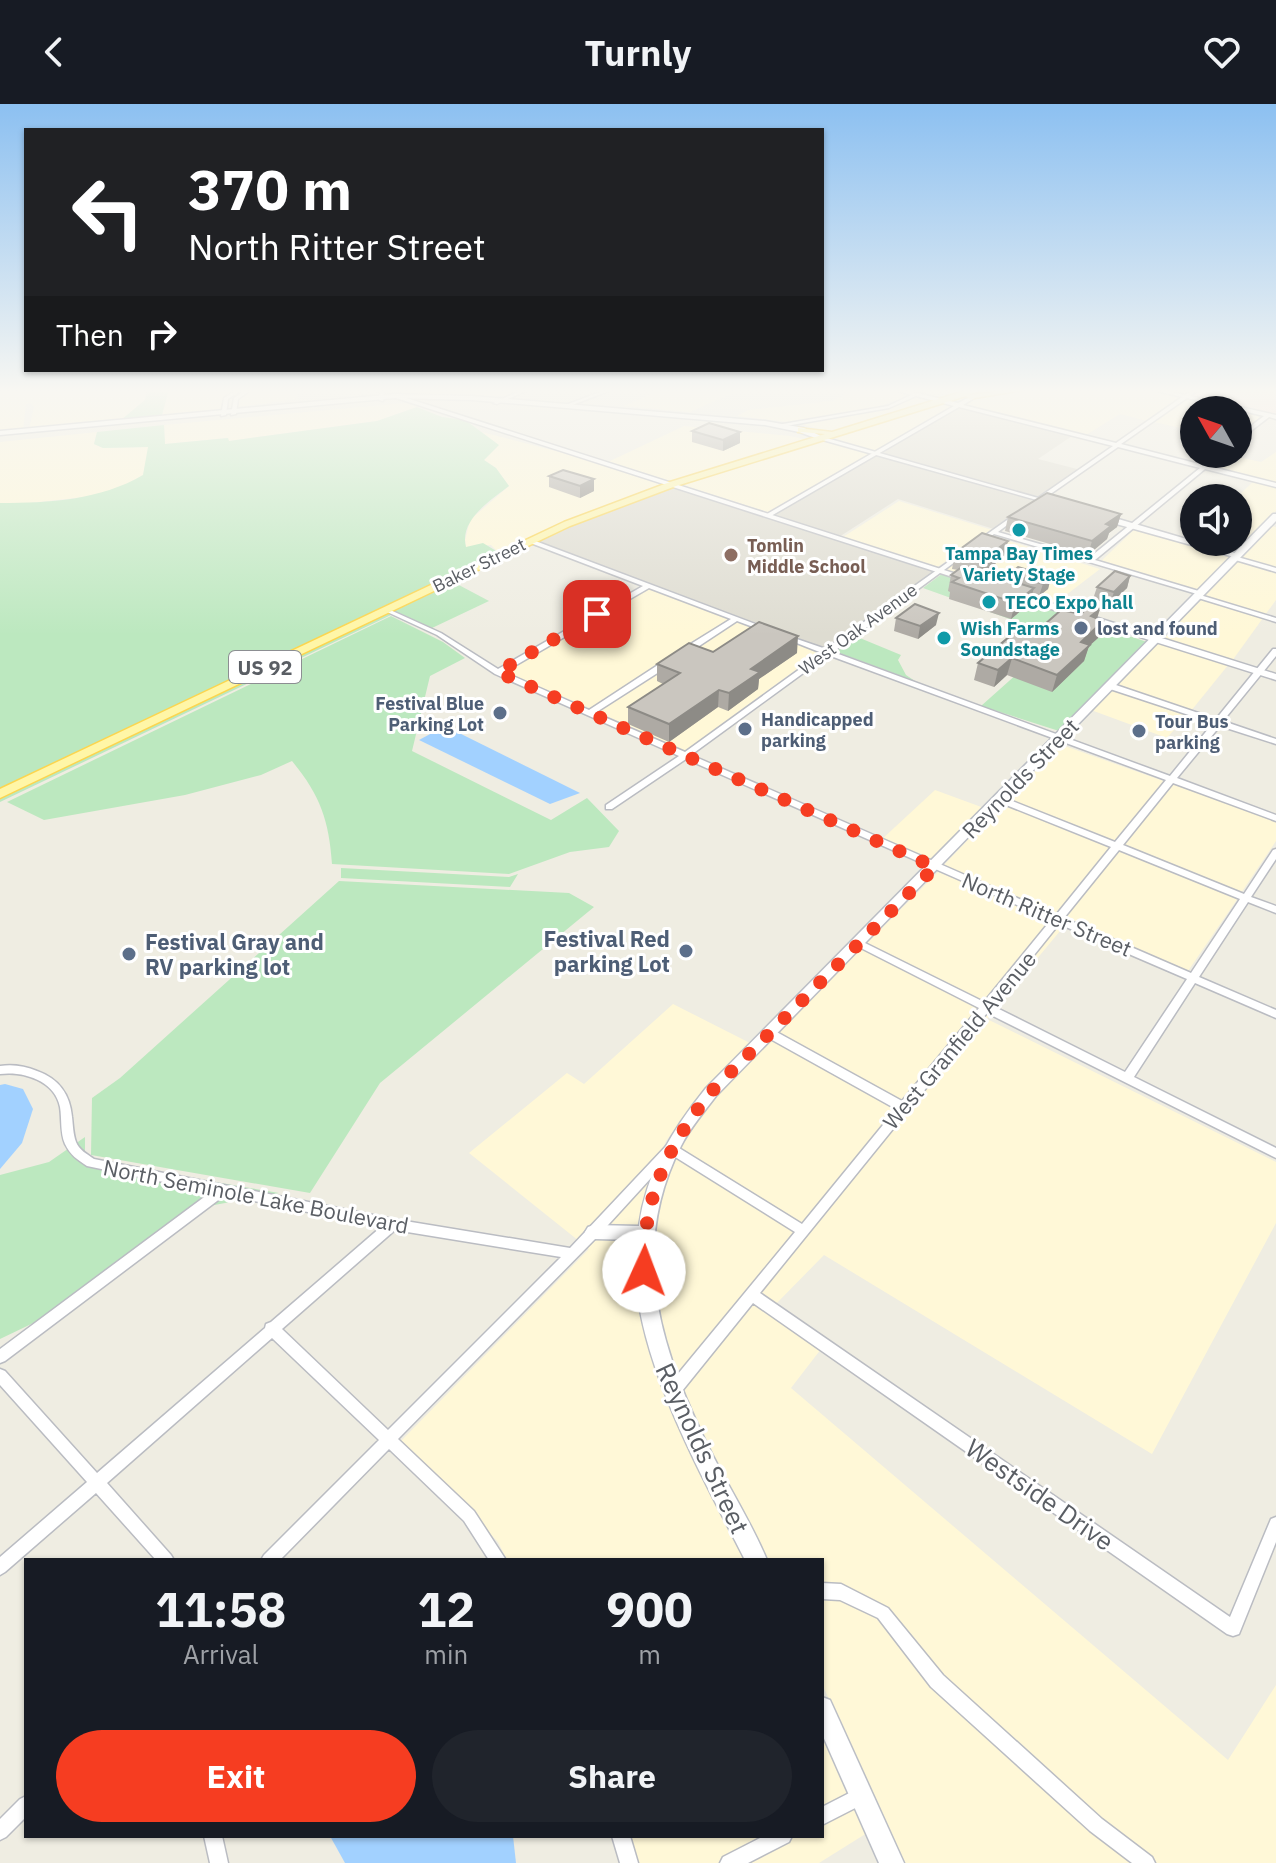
<!DOCTYPE html>
<html lang="en">
<head>
<meta charset="utf-8">
<style>
	body { margin:0; font-family:"IBM Plex Sans",sans-serif; background:#20242c; color:#f1f3f6; height:100vh; display:flex; flex-direction:column; font-size:30px; white-space:nowrap }
	* { box-sizing:border-box; margin:0 }
	p { font-size:26px; color:#9ea1a6 }
	.icon { flex:none; width:44px; height:44px; fill:none; stroke:currentColor; stroke-width:2; stroke-linecap:round; stroke-linejoin:round }
	.map { position:relative; flex:1; overflow:hidden }
	.sheet { position:absolute; left:24px; top:1454px; width:800px; height:280px; display:flex; flex-direction:column; background:#171b24; border-radius:0px; box-shadow:0 2px 6px #0004 }
	.sheet>* { flex:none }
	.guide { position:absolute; left:24px; top:24px; width:800px; height:244px; border-radius:0px; box-shadow:0 2px 6px #0004; background:#202124; color:#fff; overflow:hidden }
	.needle { width:52px; rotate:310deg }
	.tools { position:absolute; left:1180px; top:292px; display:grid; gap:16px }
	.tools a { display:grid; place-items:center; width:72px; height:72px; border-radius:50%; background:#171b24; box-shadow:0 2px 6px #0004; font-size:40px }
	.pin { position:absolute; display:grid; place-items:center; width:68px; height:68px; color:#fff; margin:-34px; border-radius:16px; box-shadow:0 4px 12px #0006 }
	.me { position:absolute; width:88px; margin:-44px; rotate:2deg; stroke-linejoin:round; filter:drop-shadow(0 0 6px #0008) }
	.turn { display:flex; align-items:center; gap:28px; height:168px; padding:0 32px; font-size:36px }
	.turn .icon { width:104px; height:104px; stroke-width:2.5 }
	.turn b { display:block; font-size:56px; line-height:68px }
	.then { display:flex; align-items:center; height:76px; padding:0 32px; background:#0003; gap:16px; font-size:30px }
	.eta { display:flex; justify-content:space-evenly; align-items:center; height:136px; text-align:center }
	.eta b { font-size:48px; font-weight:800; line-height:56px }
	.action { display:flex; gap:16px; margin-top:auto; padding:16px 32px }
	.action a { flex:1; height:92px; border-radius:48px; background:#f63d21; color:#fff; font-size:32px; font-weight:800; line-height:92px; text-align:center }
	.action a+a { background:#20242c; color:#f1f3f6 }
	header { display:flex; justify-content:space-between; align-items:center; height:104px; padding:0 32px; background:#171b24; font-size:36px; font-weight:800 }
	.map>svg:first-child { display:block }
	.commercial { fill:#fff8d7 }
	.education { fill:#dedcd1 }
	.medical { fill:#fde2dd }
	.green { fill:#bce8bf }
	.water { fill:#a2d1ff }
	.lines { fill:none; stroke-linecap:round; stroke-linejoin:round }
	.minor-casing { stroke:#babcc2; stroke-width:3 }
	.tertiary-casing { stroke:#babcc2; stroke-width:3 }
	.secondary-casing { stroke:#bbbec5; stroke-width:3 }
	.primary-casing { stroke:#fcd54e; stroke-width:3 }
	.minor { fill:#fff; fill-rule:evenodd }
	.tertiary { fill:#fff; fill-rule:evenodd }
	.secondary { fill:#fff; fill-rule:evenodd }
	.primary { fill:#fff6a7; fill-rule:evenodd }
	.wall { fill:#aeaaa4 }
	.shaded-wall { fill:#8d8b86 }
	.building { fill:#cac6bf; stroke:#8d8b86; stroke-width:2 }
	.route { stroke:#f63d21; stroke-width:14; stroke-dasharray:0 25.2 }
	.culture-dot { fill:#0f9aa8; stroke:#fff; stroke-width:3 }
	.education-dot { fill:#8d6e63; stroke:#fff; stroke-width:3 }
	.service-dot { fill:#5c6f8a; stroke:#fff; stroke-width:3 }
	.labels { text-anchor:middle; dominant-baseline:central; stroke-width:6; stroke-linejoin:round; paint-order:stroke }
	.far-education-label { font-size:18px; font-weight:bold; fill:#785e54; stroke:#fff; text-anchor:start }
	.far-culture-label { font-size:18px; font-weight:bold; fill:#0d838f; stroke:#fff; text-anchor:start }
	.far-street-label { font-size:18px; fill:#5a5e64; stroke:#fff }
	.far-service-label { font-size:18px; font-weight:bold; fill:#4e5e75; stroke:#fff; text-anchor:start }
	.shield { fill:#fff; stroke:#8c8e92; stroke-width:2 }
	.shield-label { font-size:20px; font-weight:bold; fill:#5a5e64 }
	.street-label { font-size:22px; fill:#5a5e64; stroke:#fff }
	.service-label { font-size:22px; font-weight:bold; fill:#4e5e75; stroke:#fff; text-anchor:end }
	.near-street-label { font-size:26px; fill:#5a5e64; stroke:#fff }
</style>
</head>
<body>
<header><svg class="icon" aria-label="back" viewBox="0 0 24 24"><path d="M15 5l-7 7 7 7"/></svg>Turnly<svg class="icon" aria-label="heart" viewBox="0 0 24 24"><path d="M12 20l-8-8c-3-5 5-10 8-4 3-6 11-1 8 4z"/></svg></header>
<div class="map">
<svg width="1276" height="1759" viewBox="0 0 1276 1759">
	<rect width="100%" height="100%" fill="#efede2"/>
	<!-- commercial -->
	<g class="commercial">
		<polygon points="0,285 147,285 145,296 121,316 29,325 34,303 31,299 26,300 23,326 0,328"/>
		<polygon points="169,285 238,285 224,294 220,305 162,311"/>
		<polygon points="254,285 296,285 297,295 236,303 238,294"/>
		<polygon points="380,285 524,285 506,292 386,289"/>
		<polygon points="663,285 742,285 690,308 624,302"/>
		<polygon points="856,285 890,285 912,290 872,305 788,318 737,312 748,306 832,297"/>
		<polygon points="1033,285 1147,285 1182,293 1147,317 1120,310 1086,331 965,300 977,293"/>
		<polygon points="918,292 939,296 844,325 828,327 796,319 876,307"/>
		<polygon points="1188,294 1263,311 1241,330 1238,329 1238,306 1194,306 1194,327 1154,318"/>
		<polygon points="945,298 956,301 875,347 828,335"/>
		<polygon points="405,299 417,303 377,317 229,337 227,334 165,340 164,321"/>
		<polygon points="684,322 790,332 808,336 673,378 608,358"/>
		<polygon points="97,328 94,340 103,344 149,343 143,371 120,384 93,392 30,399 0,399 0,338"/>
		<polygon points="482,328 602,359 668,380 599,405 498,448 491,441 466,443 465,436 470,416 509,382 496,364 484,356 498,341"/>
		<polygon points="824,336 871,349 768,408 679,380"/>
		<polygon points="1276,348 1276,379 1217,364 1229,351 1261,358"/>
		<polygon points="1255,376 1276,382 1276,407 1234,449 1196,438 1238,438 1236,394"/>
		<polygon points="899,397 992,426 936,464 843,433"/>
		<polygon points="1271,422 1276,423 1276,464 1239,454"/>
		<polygon points="1136,424 1232,451 1197,487 1100,458"/>
		<polygon points="992,432 1100,465 1053,501 944,466"/>
		<polygon points="1237,457 1276,467 1276,496 1265,511 1203,492"/>
		<polygon points="648,484 730,515 590,604 505,568"/>
		<polygon points="1200,495 1263,514 1232,557 1162,535"/>
		<polygon points="737,517 820,548 685,647 598,608"/>
		<polygon points="1159,538 1229,560 1191,607 1116,581"/>
		<polygon points="1113,585 1188,610 1167,634 1091,606"/>
		<polygon points="1062,641 1276,717 1276,737 1241,789 1007,695"/>
		<polygon points="935,686 984,704 933,758 881,736"/>
		<polygon points="1002,700 1238,794 1188,867 943,762"/>
		<polygon points="938,768 1071,823 1065,821 996,904 867,839"/>
		<polygon points="861,845 990,910 987,915 1276,1058 1276,1119 1152,1350 824,1151 772,1204 828,1236 791,1284 1228,1656 1276,1581 1276,1759 904,1759 822,1580 822,1456 765,1456 680,1285 666,1249 653,1185 653,1130 664,1079 677,1047 717,991"/>
		<polygon points="673,900 750,939 705,985 666,1037 650,1075 639,1123 587,1122 587,1134 637,1136 637,1184 651,1252 665,1290 746,1456 507,1456 498,1438 401,1337 589,1145 469,1049 567,969 584,980"/>
		<polygon points="822,1627 867,1729 819,1759 629,1759 621,1732 822,1732"/>
	</g>
	<!-- education -->
	<polygon class="education" points="960,301 1075,330 1038,355 1081,366 997,426 898,395 839,433 938,466 826,548 530,437 673,380 769,410"/>
	<!-- medical -->
	<polygon class="medical" points="1203,285 1276,285 1276,311 1192,292"/>
	<!-- green -->
	<g class="green">
		<polygon points="147,285 169,285 162,311 121,316 145,296"/>
		<path d="M417,303L442,313L465,316L499,341L484,356L496,364L509,382C491,396 459,416 466,443L483,439L498,448L0,687V399C50,399 100,396 143,371L148,343L103,344L94,340L97,328L164,321L165,340L228,334L229,337L377,317Z"/>
		<polygon points="943,469 1147,538 1059,627 981,602 1044,546 1019,536 1032,523 923,484"/>
		<polygon points="448,479 457,480 489,497 432,524 392,506"/>
		<polygon points="386,508 391,511 0,698 0,693"/>
		<path d="M391,512L443,538L465,554L430,572L412,647L551,716L587,694L619,727L609,743L570,748L509,770L332,760C329,716 320,691 292,657L261,671L185,691L44,716L7,698Z"/>
		<polygon points="855,532 901,551 898,556 906,571 915,577 834,547"/>
		<polygon points="341,764 509,773 518,770 510,783 341,774"/>
		<polygon points="339,777 569,789 594,803 380,979 310,1089 91,1051 92,994 120,974"/>
		<polygon points="85,1033 85,1052 88,1056 279,1089 209,1102 75,1199 0,1235 0,1071 49,1058"/>
	</g>
	<!-- water -->
	<g class="water">
		<polygon points="445,622 580,689 550,700 419,636"/>
		<polygon points="5,980 23,985 33,1005 22,1039 0,1065 0,981"/>
		<polygon points="330,1732 513,1732 516,1759 345,1759"/>
	</g>
	<g class="lines">
		<defs>
			<g id="minor">
				<polygon points="238,285 243,285 228,295 226,311 221,312 224,294"/>
				<polygon points="247,285 252,285 238,295 236,310 231,311 234,294"/>
				<polygon points="374,285 385,287 383,297 379,296 380,289"/>
				<polygon points="524,285 530,285 497,300 493,299"/>
				<polygon points="608,285 614,285 567,303 563,302"/>
				<polygon points="821,285 846,285 844,286 823,286"/>
				<polygon points="892,285 917,289 958,299 974,291 976,293 963,301 1116,339 1182,293 1149,285 1157,285 1185,291 1194,285 1199,285 1190,292 1276,311 1276,315 1269,313 1238,337 1238,332 1264,312 1187,294 1121,340 1203,361 1217,350 1223,350 1208,362 1276,379 1276,383 1205,365 1095,456 1202,488 1203,489 1200,491 1276,514 1276,518 1195,493 1194,492 1197,490 994,430 980,440 976,440 976,438 1017,409 1019,410 1019,412 998,428 1089,454 1200,364 1118,343 1039,398 1035,398 1035,396 1113,342 959,303 771,412 767,412 767,410 954,302 916,292 889,304 780,323 777,321 888,302 911,291"/>
				<path d="M530,435L766,524L767,525L764,527L737,517L687,550H681V546L731,515L649,484L504,568L589,606L664,557H670V561L595,609L685,648L822,549L784,534V532H788L826,545L965,446L968,448L967,449L833,548L1170,672L1213,619L1107,584V580H1113L1216,615L1273,545H1276V552L1223,617L1276,635V640L1220,622L1177,674L1276,711V717L1173,679L1123,741L1244,790L1273,746L1276,745V755L1251,793L1276,802V809L1248,798L1199,873L1276,906V914L1195,879L1134,973L1276,1044V1054L987,909L760,1189L1230,1513L1271,1415L1276,1413V1438L1239,1530L1233,1532L1227,1530L753,1199L678,1292L673,1293L668,1292L666,1287L668,1282L795,1128L672,1051L598,1132L398,1335L474,1407L506,1456H489L464,1417L389,1345L280,1456H261L264,1451L379,1336L272,1234L107,1379L171,1451L174,1456H156L96,1389L5,1468L0,1471V1453L87,1378L0,1281V1265L5,1267L97,1369L265,1224L266,1220L271,1218L381,1123L225,1091L5,1257L0,1259V1245L211,1088L87,1062C78,1056 70,1051 65,1040C60,1029 62,1015 60,1003C55,977 24,967 0,970V962C13,960 25,962 37,967C59,975 70,990 72,1013C73,1021 73,1030 76,1038C79,1046 87,1050 94,1055L393,1115L570,1144L667,1041L671,1039L802,1120L896,1005L765,932L764,929L765,926H773L902,997L979,904L855,841L853,839L855,837H861L984,898L1051,816L686,655L612,705H606V701L679,652L495,570L437,531L383,506L388,505L441,529L498,565L643,482L528,438L527,437ZM828,551L1166,676L1115,738L1002,693H996V697L1111,743L1056,811L691,651ZM1119,746L1240,795L1191,869L1064,814ZM1059,820L1187,875L1125,968L993,902ZM395,1126L561,1153L388,1326L282,1225Z"/>
				<polygon points="1234,452 1276,464 1276,468 1232,455 1231,454"/>
				<polygon points="822,1479 841,1480 888,1504 943,1571 1102,1715 1152,1753 1155,1759 1132,1759 1090,1727 931,1583 878,1514 840,1496 822,1495"/>
				<polygon points="861,1683 867,1686 870,1692 867,1698 822,1721 822,1703"/>
				<polygon points="26,1692 26,1713 6,1733 0,1736 0,1715 20,1695"/>
				<polygon points="204,1732 222,1732 228,1759 210,1759"/>
				<polygon points="612,1732 630,1732 638,1759 620,1759"/>
				<polygon points="764,1732 792,1732 789,1738 748,1759 720,1759 723,1753"/>
			</g>
			<g id="tertiary">
				<polygon points="393,291 397,291 972,475 965,477 393,293"/>
				<polygon points="819,333 823,333 1056,399 1051,400 819,335"/>
				<polygon points="1102,412 1108,412 1241,451 1234,453 1102,416"/>
				<polygon points="1013,489 1019,489 1276,570 1276,576 1013,493"/>
			</g>
			<g id="secondary">
				<polygon points="395,290 472,292 765,317 804,324 825,334 821,336 799,328 765,321 472,296 395,294 0,331 0,327"/>
				<path d="M1273,410H1276V417L716,992C704,1008 690,1024 681,1042C626,1149 663,1252 713,1352C731,1387 752,1420 767,1456H745C701,1369 623,1235 637,1136L594,1135L588,1133L585,1128L588,1123L594,1121L639,1122C646,1068 673,1025 706,984Z"/>
				<polygon points="822,1593 830,1596 904,1759 879,1759 822,1630"/>
			</g>
			<polygon id="primary" points="971,285 983,285 968,291 1029,285 969,295 966,292 676,382 570,422 0,694 0,685 564,418 670,378 825,330 801,328 798,328 798,324 832,328"/>
		</defs>
		<!-- minor casing -->
		<use href="#minor" class="minor-casing"/>
		<!-- tertiary casing -->
		<use href="#tertiary" class="tertiary-casing"/>
		<!-- secondary casing -->
		<use href="#secondary" class="secondary-casing"/>
		<!-- primary casing -->
		<use href="#primary" class="primary-casing"/>
		<!-- minor -->
		<use href="#minor" class="minor"/>
		<!-- tertiary -->
		<use href="#tertiary" class="tertiary"/>
		<!-- secondary -->
		<use href="#secondary" class="secondary"/>
		<!-- primary -->
		<use href="#primary" class="primary"/>
	</g>
	<!-- wall -->
	<g class="wall">
		<polygon points="692,327 740,339 723,347 692,338"/>
		<polygon points="549,372 594,375 594,387 580,394 549,383"/>
		<polygon points="1121,410 1117,423 1109,429 1107,435 1088,451 1005,427 1008,413"/>
		<polygon points="955,449 1004,453 984,468 1008,476 1010,470 1051,473 1048,485 1039,492 1032,490 1029,500 1011,515 949,495 950,488 948,487 951,471 958,466 952,465"/>
		<polygon points="1130,472 1127,484 1110,500 1093,495 1097,483"/>
		<polygon points="896,514 936,521 918,535 894,527"/>
		<polygon points="1097,515 1103,517 1098,534 1089,542 1084,557 1052,588 1007,571 994,583 974,576 978,559 1037,527"/>
		<polygon points="797,549 759,575 758,585 728,607 718,603 669,638 628,620 628,603 663,580 657,577 657,560"/>
	</g>
	<!-- shaded-wall -->
	<g class="shaded-wall">
		<polygon points="740,328 740,339 723,347 723,336"/>
		<polygon points="594,375 594,387 580,394 580,382"/>
		<polygon points="1121,410 1117,423 1109,429 1107,435 1088,451 1092,437 1106,420"/>
		<polygon points="1008,437 1004,453 978,473 981,457"/>
		<polygon points="1130,472 1127,484 1110,500 1114,488"/>
		<polygon points="1051,473 1048,485 1039,492 1043,480"/>
		<polygon points="1034,484 1029,500 1011,515 1015,499"/>
		<polygon points="1100,505 1095,521 1091,512"/>
		<polygon points="939,509 936,521 918,535 920,522"/>
		<polygon points="1103,517 1098,534 1089,542 1084,557 1052,588 1057,571 1081,538"/>
		<polygon points="798,532 797,549 759,575 758,585 728,607 729,589 751,565"/>
		<polygon points="1012,554 1007,571 994,583 998,566"/>
		<polygon points="719,586 718,603 669,638 669,620"/>
	</g>
	<!-- building -->
	<g class="building">
		<polygon points="709,319 740,328 723,336 692,327"/>
		<polygon points="563,366 594,375 580,382 549,372"/>
		<polygon points="1047,389 1121,410 1106,420 1111,422 1092,437 1008,413"/>
		<polygon points="982,429 1008,437 981,457 955,449"/>
		<polygon points="963,462 1034,484 1015,499 952,478 959,474 951,471"/>
		<polygon points="1018,463 1051,473 1043,480 1010,470"/>
		<polygon points="1115,467 1130,472 1114,488 1097,483"/>
		<polygon points="915,500 939,509 920,522 896,514"/>
		<polygon points="1090,501 1100,505 1091,512 1103,517 1081,538 1090,541 1057,571 1012,554 998,566 978,559 1022,522 1037,527 1061,506 1081,510"/>
		<polygon points="759,518 798,532 751,565 760,568 729,589 719,586 669,620 628,603 680,569 657,560 689,539 713,548"/>
	</g>
	<!-- sky -->
	<linearGradient id="sky" x2="0" y2="1"><stop stop-color="#8cc0f1"/><stop offset="0.54" stop-color="#f8f7f2"/><stop offset="1" stop-color="#f8f7f2" stop-opacity="0"/></linearGradient>
	<rect width="1276" height="531" fill="url(#sky)"/>
	<g class="lines">
		<!-- route -->
		<path class="route" d="M597,510L498,568L935,763L711,988C667,1043 642,1096 644,1167"/>
	</g>
	<!-- markers -->
	<g class="culture-dot">
		<circle cx="1019" cy="426" r="8"/>
		<circle cx="989" cy="498" r="8"/>
		<circle cx="944" cy="534" r="8"/>
	</g>
	<circle class="education-dot" cx="731" cy="451" r="8"/>
	<g class="service-dot">
		<circle cx="1081" cy="524" r="8"/>
		<circle cx="500" cy="609" r="8"/>
		<circle cx="745" cy="625" r="8"/>
		<circle cx="1139" cy="627" r="8"/>
		<circle cx="686" cy="847" r="8"/>
		<circle cx="129" cy="850" r="8"/>
	</g>
	<g class="labels">
		<!-- far-education labels -->
		<g class="far-education-label">
			<text x="747" y="441">Tomlin<tspan x="747" dy="21">Middle School</tspan></text>
		</g>
		<!-- far-culture labels -->
		<g class="far-culture-label">
			<text x="1019" y="449" text-anchor="middle">Tampa Bay Times<tspan x="1019" dy="21">Variety Stage</tspan></text>
			<text x="1005" y="498">TECO Expo hall</text>
			<text x="960" y="524">Wish Farms<tspan x="960" dy="21">Soundstage</tspan></text>
		</g>
		<!-- far-street labels -->
		<g class="far-street-label">
			<text transform="translate(479 461) rotate(-26)">Baker Street</text>
			<text transform="translate(858 525) rotate(-36)">West Oak Avenue</text>
		</g>
		<!-- far-service labels -->
		<g class="far-service-label">
			<text x="1097" y="524">lost and found</text>
			<text x="484" y="599" text-anchor="end">Festival Blue<tspan x="484" dy="21">Parking Lot</tspan></text>
			<text x="761" y="615">Handicapped<tspan x="761" dy="21">parking</tspan></text>
			<text x="1155" y="617">Tour Bus<tspan x="1155" dy="21">parking</tspan></text>
		</g>
		<!-- shield labels -->
		<rect class="shield" x="229" y="547" width="72" height="32" rx="6"/>
		<g class="shield-label">
			<text x="265" y="563">US 92</text>
		</g>
		<!-- street labels -->
		<g class="street-label">
			<text transform="translate(1020 674) rotate(-46)">Reynolds Street</text>
			<text transform="translate(1047 810) rotate(23)">North Ritter Street</text>
			<text transform="translate(959 936) rotate(-50)">West Granfield Avenue</text>
			<text transform="translate(256 1092) rotate(11)">North Seminole Lake Boulevard</text>
		</g>
		<!-- service labels -->
		<g class="service-label">
			<text x="670" y="834">Festival Red<tspan x="670" dy="25">parking Lot</tspan></text>
			<text x="145" y="837" text-anchor="start">Festival Gray and<tspan x="145" dy="25">RV parking lot</tspan></text>
		</g>
		<!-- near-street labels -->
		<g class="near-street-label">
			<text transform="translate(703 1344) rotate(65)">Reynolds Street</text>
			<text transform="translate(1040 1390) rotate(35)">Westside Drive</text>
		</g>
	</g>
</svg>
<div class="tools">
<a><svg class="needle" viewBox="-14 -14 28 28"><path d="M0-13l5 13h-10z" fill="#e53935"/><path d="M0 13l5-13h-10z" fill="#9ea1a6"/></svg></a>
<a><svg class="icon" aria-label="sound" viewBox="0 0 24 24"><path d="M4 9h4l5-4v14l-5-4H4zM17 9q2 3 0 6"/></svg></a>
</div>
<div class="pin" style="left:597px;top:510px;background:#d93025"><svg class="icon" aria-label="arrive" viewBox="0 0 24 24"><path d="M6 21V4h12l-3 4 3 4H6"/></svg></div>
<svg class="me" style="left:644px;top:1167px" viewBox="-20 -20 40 40"><circle r="19" fill="#fff"/><path d="M0-13L10 11 0 6-10 11z" fill="#f63d21"/></svg>
<div class="guide">
<div class="turn"><svg class="icon" aria-label="left" viewBox="0 0 24 24"><path d="M17 20v-9H6M10 6l-5 5 5 5"/></svg><div><b>370 m</b>North Ritter Street</div></div>
<div class="then">Then<svg class="icon" aria-label="right" viewBox="0 0 24 24"><path d="M7 20v-9h11M14 6l5 5-5 5"/></svg></div>
</div>
<section class="sheet">
<div class="eta">
<div><b>11:58</b><p>Arrival</p></div>
<div><b>12</b><p>min</p></div>
<div><b>900</b><p>m</p></div>
</div>
<div class="action"><a>Exit</a><a>Share</a></div>
</section>
</div>
</body>
</html>
